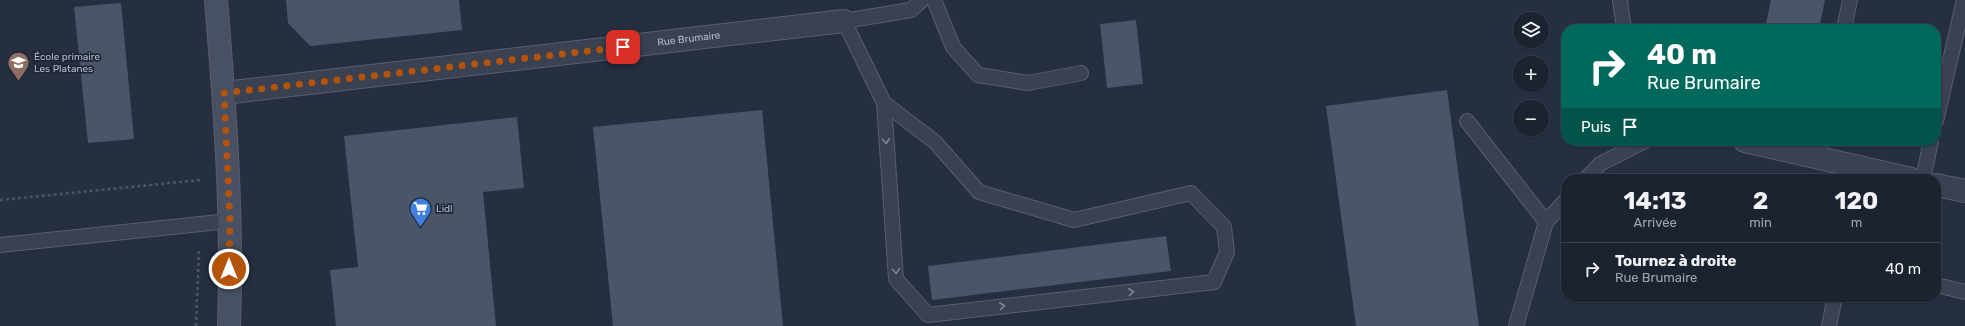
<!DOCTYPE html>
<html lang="fr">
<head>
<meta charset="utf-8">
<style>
	body { margin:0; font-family:Rubik,sans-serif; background:#292f3c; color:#f1f3f6; height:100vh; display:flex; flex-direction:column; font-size:15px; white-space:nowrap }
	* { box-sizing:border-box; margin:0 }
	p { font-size:13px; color:#a0a4ab }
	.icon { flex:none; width:22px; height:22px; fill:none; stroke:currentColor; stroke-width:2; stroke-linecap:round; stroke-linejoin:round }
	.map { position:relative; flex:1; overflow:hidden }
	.details { position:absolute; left:1561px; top:174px; width:380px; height:128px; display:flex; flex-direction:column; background:#1c2330; border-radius:16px; box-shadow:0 1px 3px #0004,0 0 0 1px #3a404c }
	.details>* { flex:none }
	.banner { position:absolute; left:1561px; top:24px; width:380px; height:122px; border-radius:16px; box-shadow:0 1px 3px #0004,0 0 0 1px #3a404c; background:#00695c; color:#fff; overflow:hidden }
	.fabs { position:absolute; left:1513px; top:12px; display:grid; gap:8px }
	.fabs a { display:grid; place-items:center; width:36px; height:36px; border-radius:50%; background:#1c2330; box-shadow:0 1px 3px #0004,0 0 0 1px #3a404c; font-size:20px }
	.pin { position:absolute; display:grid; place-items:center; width:34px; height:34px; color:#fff; margin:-17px; border-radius:8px; box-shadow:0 2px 6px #0006 }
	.me { position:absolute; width:44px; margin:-22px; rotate:0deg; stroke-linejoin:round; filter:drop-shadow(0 0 3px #0008) }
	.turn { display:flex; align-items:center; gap:14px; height:84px; padding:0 20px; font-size:18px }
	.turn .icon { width:52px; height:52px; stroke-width:2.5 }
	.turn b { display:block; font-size:28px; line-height:34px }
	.then { display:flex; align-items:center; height:38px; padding:0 20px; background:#0003; gap:8px; font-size:15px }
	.eta { display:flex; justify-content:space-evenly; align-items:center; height:68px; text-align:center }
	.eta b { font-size:24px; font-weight:700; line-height:28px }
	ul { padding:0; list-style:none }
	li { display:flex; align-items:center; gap:12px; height:52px; padding:0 20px; border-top:1px solid #3a404c }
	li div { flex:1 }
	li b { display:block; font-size:15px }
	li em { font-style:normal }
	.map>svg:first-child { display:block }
	.building { fill:#4b5569 }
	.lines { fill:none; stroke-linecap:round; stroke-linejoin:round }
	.lane-casing { stroke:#575f6d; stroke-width:16 }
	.street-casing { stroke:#575f6d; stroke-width:24 }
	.secondary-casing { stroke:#575f6d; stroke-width:24 }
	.path { stroke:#46595e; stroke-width:2.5; stroke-dasharray:3 3; stroke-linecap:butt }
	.lane { stroke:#3a4150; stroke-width:14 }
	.street { stroke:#3a4150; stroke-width:22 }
	.secondary { stroke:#485063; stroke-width:22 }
	.oneway { stroke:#7e8593 }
	.route { stroke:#b45309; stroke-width:7; stroke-dasharray:0 12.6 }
	.labels { text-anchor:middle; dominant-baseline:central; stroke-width:3.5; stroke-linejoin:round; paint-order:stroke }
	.street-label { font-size:10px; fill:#b6bcca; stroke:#1e2635 }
	.poi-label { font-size:10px; fill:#b6bcca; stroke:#1e2635; text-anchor:start }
</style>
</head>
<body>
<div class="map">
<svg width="1965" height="326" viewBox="0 0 1965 326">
	<rect width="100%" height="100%" fill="#252f40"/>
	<!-- building -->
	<g class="building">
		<polygon points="286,0 459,0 462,30 310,46 288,23"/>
		<polygon points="1771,0 1825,0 1819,29 1765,29"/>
		<polygon points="121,3 134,139 88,143 74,7"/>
		<polygon points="1136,20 1143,84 1107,88 1100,24"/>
		<polygon points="1447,90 1479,326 1356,326 1326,106"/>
		<polygon points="762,110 783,326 613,326 593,127"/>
		<polygon points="517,117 524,188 483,192 496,326 336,326 330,270 358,267 344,136"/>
		<polygon points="1166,236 1171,271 932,300 928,266"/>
	</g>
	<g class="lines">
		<defs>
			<g id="lane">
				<polyline points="934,0 953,47 978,75 1028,83 1081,73"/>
				<polyline points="1620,0 1624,29"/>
				<polyline points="1844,29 1850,0"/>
				<polyline points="884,103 935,142 979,192 1074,220 1191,193 1224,227 1227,252 1214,282 928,315 896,279 884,103 844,21 911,10 922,0"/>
				<polyline points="1467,121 1546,222"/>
				<polyline points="1936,121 1964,0"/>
				<polyline points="1816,157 1820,141"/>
				<polyline points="1586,179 1600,164 1645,141"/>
				<polyline points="1923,179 1931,141"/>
				<polyline points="0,245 229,221"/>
				<polyline points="1936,285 1965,292"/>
				<polyline points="1516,326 1546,222 1566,200"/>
				<polyline points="1829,326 1835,297"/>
			</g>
			<g id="street">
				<path id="s1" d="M224,93L844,21"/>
				<polyline points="1745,141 1911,179"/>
				<polyline points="1936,185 1965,191"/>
			</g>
			<path id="secondary" d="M216,0C225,108 233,217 229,326"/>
		</defs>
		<!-- lane casing -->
		<use href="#lane" class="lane-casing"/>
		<!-- street casing -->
		<use href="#street" class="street-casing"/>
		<!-- secondary casing -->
		<use href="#secondary" class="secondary-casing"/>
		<!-- path -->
		<g class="path">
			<polyline points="0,200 201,180"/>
			<polyline points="196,326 199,249"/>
		</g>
		<!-- lane -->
		<use href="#lane" class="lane"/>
		<!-- street -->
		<use href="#street" class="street"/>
		<!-- secondary -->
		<use href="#secondary" class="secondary"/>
	</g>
	<!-- one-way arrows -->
	<defs><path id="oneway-chevron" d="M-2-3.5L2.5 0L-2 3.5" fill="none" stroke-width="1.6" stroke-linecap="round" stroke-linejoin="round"/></defs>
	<g class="oneway">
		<use href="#oneway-chevron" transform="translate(886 141) rotate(86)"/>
		<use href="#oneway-chevron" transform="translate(896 271) rotate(86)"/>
		<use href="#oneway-chevron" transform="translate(1131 292) rotate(-6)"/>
		<use href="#oneway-chevron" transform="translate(1002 306) rotate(-6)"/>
	</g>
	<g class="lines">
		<!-- route -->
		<polyline class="route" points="229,269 230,221 224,93 623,47"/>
	</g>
	<!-- icons -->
	<defs>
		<symbol id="school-pin" viewBox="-11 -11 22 30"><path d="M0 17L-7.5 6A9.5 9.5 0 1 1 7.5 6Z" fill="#8d6e63" stroke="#1e2635"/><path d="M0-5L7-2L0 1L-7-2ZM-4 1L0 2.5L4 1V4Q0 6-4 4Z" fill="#fff"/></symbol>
		<symbol id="supermarket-pin" viewBox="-11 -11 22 30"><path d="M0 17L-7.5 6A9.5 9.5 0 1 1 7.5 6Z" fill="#3f7fe0" stroke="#1e2635"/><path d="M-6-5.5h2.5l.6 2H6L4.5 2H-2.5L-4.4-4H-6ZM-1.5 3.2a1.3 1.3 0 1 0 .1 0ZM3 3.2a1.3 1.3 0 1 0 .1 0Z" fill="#fff"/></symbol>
	</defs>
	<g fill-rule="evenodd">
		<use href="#school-pin" x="6" y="50" width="25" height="34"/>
		<use href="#supermarket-pin" x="408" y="196" width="25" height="34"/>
	</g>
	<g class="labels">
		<!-- street labels -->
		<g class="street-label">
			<text stroke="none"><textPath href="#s1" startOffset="468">Rue Brumaire</textPath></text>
		</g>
		<!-- poi labels -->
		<g class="poi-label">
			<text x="34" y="57">École primaire<tspan x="34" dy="12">Les Platanes</tspan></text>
			<text x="436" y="209">Lidl</text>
		</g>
	</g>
</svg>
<div class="fabs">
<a><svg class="icon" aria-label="layers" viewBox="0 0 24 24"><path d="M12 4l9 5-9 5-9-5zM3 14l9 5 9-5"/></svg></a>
<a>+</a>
<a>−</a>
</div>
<div class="pin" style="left:623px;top:47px;background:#d93025"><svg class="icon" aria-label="arrive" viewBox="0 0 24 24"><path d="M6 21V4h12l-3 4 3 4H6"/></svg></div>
<svg class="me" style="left:229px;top:269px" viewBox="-20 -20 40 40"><circle r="17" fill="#b45309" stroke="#fff" stroke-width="3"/><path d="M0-11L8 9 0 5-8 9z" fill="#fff"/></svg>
<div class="banner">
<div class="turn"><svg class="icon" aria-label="right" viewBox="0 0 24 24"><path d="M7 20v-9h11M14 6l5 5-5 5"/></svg><div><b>40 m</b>Rue Brumaire</div></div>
<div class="then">Puis<svg class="icon" aria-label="arrive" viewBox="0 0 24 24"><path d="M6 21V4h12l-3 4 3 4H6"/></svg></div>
</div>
<section class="details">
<div class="eta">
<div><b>14:13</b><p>Arrivée</p></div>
<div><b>2</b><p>min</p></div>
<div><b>120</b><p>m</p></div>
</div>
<ul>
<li><svg class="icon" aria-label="right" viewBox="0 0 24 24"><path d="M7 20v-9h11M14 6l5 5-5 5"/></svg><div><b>Tournez à droite</b><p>Rue Brumaire</p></div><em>40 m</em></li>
</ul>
</section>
</div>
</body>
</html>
